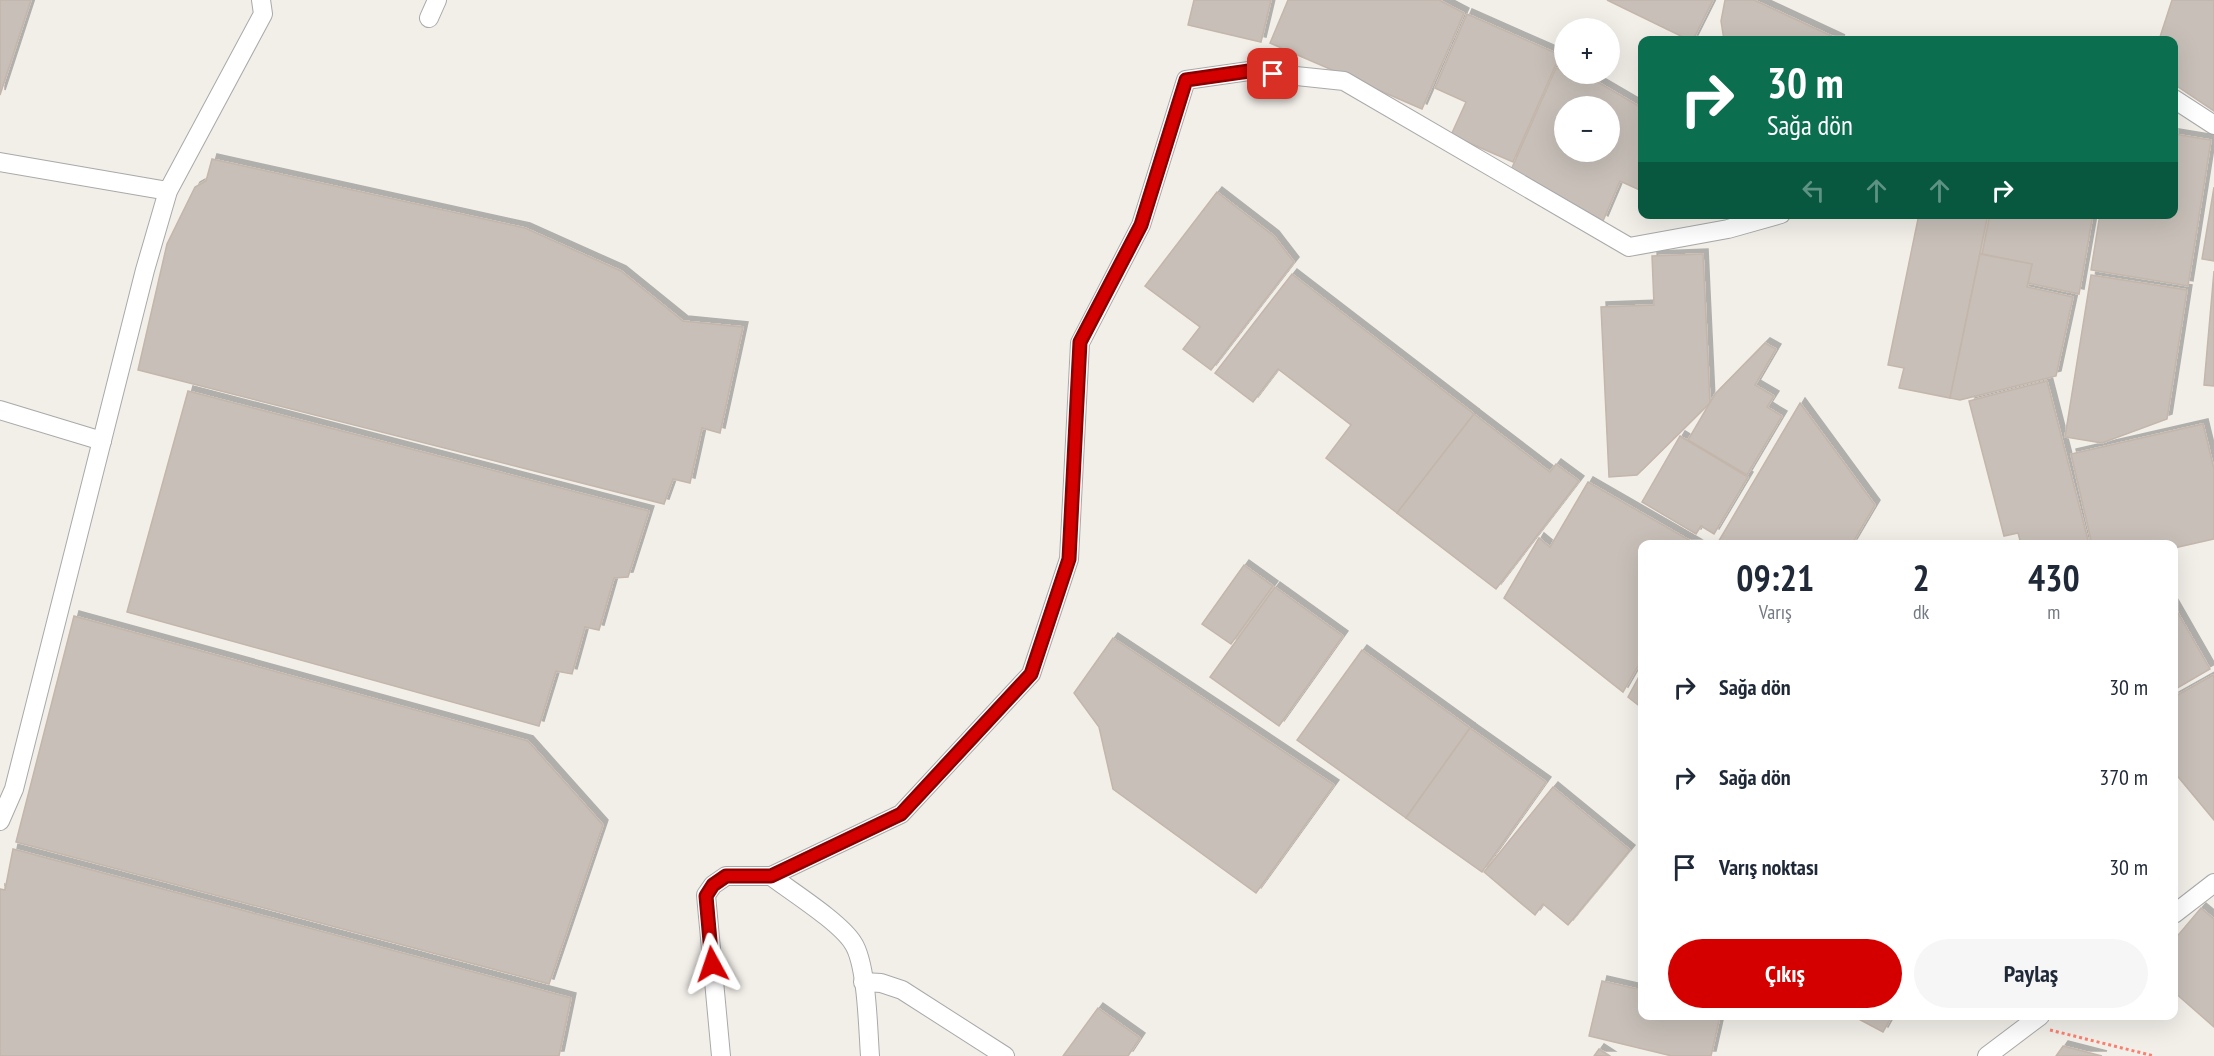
<!DOCTYPE html>
<html lang="tr">
<head>
<meta charset="utf-8">
<style>
	body { margin:0; font-family:"PT Sans Narrow",sans-serif; background:#f6f6f7; color:#1f2937; height:100vh; display:flex; flex-direction:column; font-size:22px; white-space:nowrap }
	* { box-sizing:border-box; margin:0 }
	p { font-size:20px; color:#747a83 }
	.icon { flex:none; width:33px; height:33px; fill:none; stroke:currentColor; stroke-width:2; stroke-linecap:round; stroke-linejoin:round }
	.map { position:relative; flex:1; overflow:hidden }
	.details { position:absolute; left:1638px; top:540px; width:540px; height:480px; display:flex; flex-direction:column; background:#fff; border-radius:12px; box-shadow:0 6px 24px #0002 }
	.details>* { flex:none }
	.hud { position:absolute; left:1638px; top:36px; width:540px; height:183px; border-radius:12px; box-shadow:0 6px 24px #0002; background:#0b6e4f; color:#fff; overflow:hidden }
	.fabs { position:absolute; left:1554px; top:18px; display:grid; gap:12px }
	.fabs a { display:grid; place-items:center; width:66px; height:66px; border-radius:50%; background:#fff; box-shadow:0 6px 24px #0002; font-size:30px }
	.pin { position:absolute; display:grid; place-items:center; width:51px; height:51px; color:#fff; margin:-26px; border-radius:12px; box-shadow:0 3px 9px #0006 }
	.me { position:absolute; width:66px; margin:-33px; rotate:355deg; stroke-linejoin:round; filter:drop-shadow(0 0 4px #0008) }
	.turn { display:flex; align-items:center; gap:21px; height:126px; padding:0 30px; font-size:27px }
	.turn .icon { width:78px; height:78px; stroke-width:2.5 }
	.turn b { display:block; font-size:42px; line-height:51px }
	.lanes { display:flex; align-items:center; height:57px; padding:0 30px; background:#0003; justify-content:center; gap:30px; direction:ltr }
	.lanes .off { opacity:.35 }
	.eta { display:flex; justify-content:space-evenly; align-items:center; height:102px; text-align:center }
	.eta b { font-size:36px; font-weight:700; line-height:42px }
	.button { display:flex; gap:12px; margin-top:auto; padding:12px 30px }
	.button a { flex:1; height:69px; border-radius:36px; background:#d40000; color:#fff; font-size:24px; font-weight:700; line-height:69px; text-align:center }
	.button a+a { background:#f6f6f7; color:#1f2937 }
	ul { padding:0; list-style:none }
	li { display:flex; align-items:center; gap:18px; height:90px; padding:0 30px }
	li div { flex:1 }
	li b { display:block; font-size:22px }
	li em { font-style:normal }
	.map>svg:first-child { display:block }
	.building { fill:#c7bfb8; stroke:#c4b6ab; stroke-width:1.5; fill-rule:evenodd; filter:url(#shadow) }
	.lines { fill:none; stroke-linecap:round; stroke-linejoin:round }
	.minor-casing { stroke:#a9a9a9; stroke-width:20 }
	.path { stroke:#fa8072; stroke-width:3; stroke-dasharray:3 3; stroke-linecap:butt }
	.minor { stroke:#fff; stroke-width:18 }
	.route-casing { stroke:#8a0000; stroke-width:15 }
	.route { stroke:#d40000; stroke-width:10 }
</style>
</head>
<body>
<div class="map">
<svg width="2214" height="1056" viewBox="0 0 2214 1056">
	<defs>
		<filter id="shadow"><feDropShadow dx="5" dy="-5" stdDeviation="0" flood-color="#0004"/></filter>
	</defs>
	<rect width="100%" height="100%" fill="#f2efe9"/>
	<!-- building -->
	<g class="building">
		<polygon points="0,0 31,0 0,95"/>
		<polygon points="1194,0 1271,0 1261,42 1188,25"/>
		<polygon points="1288,0 1439,0 1464,13 1422,109 1270,43"/>
		<polygon points="1607,0 1713,0 1693,40 1689,40"/>
		<polygon points="1725,0 1754,0 1840,40 1724,40 1721,21"/>
		<polygon points="2172,0 2214,0 2214,111 2174,84 2174,40 2159,40"/>
		<polygon points="1467,14 1560,55 1513,162 1451,135 1466,102 1435,88"/>
		<path d="M1556,68L1564,71V74H1584L1642,108V191L1620,181L1603,221L1511,170ZM1564,106H1610V152H1564Z"/>
		<polygon points="2174,134 2211,140 2188,286 2091,270 2100,214 2174,214"/>
		<polygon points="212,159 525,228 621,271 683,321 743,327 720,433 702,428 690,483 673,479 664,504 138,370 167,244 195,187 206,181"/>
		<polygon points="2214,187 2214,261 2202,259"/>
		<polygon points="1217,192 1274,236 1294,262 1211,370 1183,349 1200,327 1145,286"/>
		<polygon points="1919,214 1988,214 1950,398 1899,388 1904,368 1888,365"/>
		<polygon points="1990,214 2093,214 2079,294 2028,283 2032,264 1982,254"/>
		<polygon points="1703,254 1710,403 1637,475 1609,477 1601,307 1654,305 1652,256"/>
		<polygon points="1980,254 2032,264 2027,287 2073,297 2056,376 1960,400 1950,398"/>
		<polygon points="2214,271 2214,386 2204,385"/>
		<polygon points="1292,274 1474,414 1397,513 1326,458 1351,425 1278,369 1253,402 1215,373"/>
		<polygon points="2091,275 2187,290 2167,419 2102,443 2065,437"/>
		<polygon points="1765,343 1776,349 1755,385 1774,396 1767,407 1782,416 1747,475 1688,440 1715,394"/>
		<polygon points="2047,381 2089,544 2021,544 2018,533 2004,536 1969,401"/>
		<polygon points="188,391 649,511 628,577 614,578 599,630 585,627 572,674 556,671 539,726 127,612"/>
		<polygon points="1800,403 1875,505 1852,544 1717,544"/>
		<polygon points="1474,414 1550,472 1556,464 1579,481 1496,589 1397,513"/>
		<polygon points="2203,424 2214,469 2214,539 2174,548 2174,544 2092,544 2071,454"/>
		<polygon points="1680,436 1748,477 1714,534 1701,526 1696,534 1642,502"/>
		<polygon points="1588,482 1696,544 1642,544 1642,659 1623,692 1504,598 1539,538 1550,547"/>
		<polygon points="1244,565 1273,586 1231,644 1202,624"/>
		<polygon points="1275,587 1343,636 1279,726 1210,677"/>
		<polygon points="2174,606 2210,669 2174,690"/>
		<polygon points="74,616 528,741 603,825 549,984 16,842"/>
		<polygon points="1113,638 1334,785 1256,893 1113,789 1099,727 1074,693"/>
		<polygon points="1362,650 1470,728 1406,818 1297,740"/>
		<polygon points="1642,671 1642,708 1628,697"/>
		<polygon points="2213,675 2214,677 2214,820 2174,772 2174,697"/>
		<polygon points="1470,728 1546,782 1482,872 1406,818"/>
		<polygon points="1553,787 1630,850 1568,925 1543,904 1535,915 1484,872"/>
		<polygon points="13,849 571,998 559,1056 0,1056 0,889 5,890"/>
		<polygon points="2201,908 2214,919 2214,1027 2174,992 2174,940"/>
		<polygon points="1602,981 1642,990 1642,1016 1720,1016 1711,1056 1672,1056 1589,1036"/>
		<polygon points="1098,1008 1140,1038 1128,1056 1063,1056"/>
		<polygon points="1853,1016 1892,1016 1883,1032"/>
		<polygon points="2063,1046 2102,1056 2056,1056"/>
		<polygon points="1599,1049 1610,1056 1594,1056"/>
	</g>
	<g class="lines">
		<defs>
			<g id="minor">
				<polyline points="429,18 437,0"/>
				<polyline points="2174,99 2214,125"/>
				<polyline points="0,162 168,191"/>
				<polyline points="0,410 102,441"/>
				<polyline points="0,821 14,789 145,270 168,191 263,14 261,0"/>
				<path d="M771,876C792,892 840,922 853,943C867,964 868,1029 870,1056"/>
				<polyline points="2174,914 2214,883"/>
				<polyline points="863,982 881,983 902,990 1005,1056"/>
				<polyline points="721,1056 706,895 713,885 726,876 771,876 901,814 1031,674 1069,559 1080,343 1141,225 1186,80 1249,71 1344,81 1629,247 1728,229 1781,214"/>
				<polyline points="1987,1056 2040,1016"/>
			</g>
		</defs>
		<!-- minor casing -->
		<use href="#minor" class="minor-casing"/>
		<!-- path -->
		<polyline class="path" points="2050,1030 2154,1056"/>
		<!-- minor -->
		<use href="#minor" class="minor"/>
	</g>
	<g class="lines">
		<defs>
			<polyline id="route" points="712,964 706,896 713,885 726,876 771,876 901,814 1031,674 1069,559 1080,342 1141,225 1186,80 1249,71 1273,74"/>
		</defs>
		<!-- route casing -->
		<use href="#route" class="route-casing"/>
		<!-- route -->
		<use href="#route" class="route"/>
	</g>
</svg>
<div class="fabs">
<a>+</a>
<a>−</a>
</div>
<div class="pin" style="left:1273px;top:74px;background:#d93025"><svg class="icon" aria-label="arrive" viewBox="0 0 24 24"><path d="M6 21V4h12l-3 4 3 4H6"/></svg></div>
<svg class="me" style="left:712px;top:964px" viewBox="-20 -20 40 40"><path d="M0-17L14 15 0 8-14 15z" fill="#d40000" stroke="#fff" stroke-width="4"/></svg>
<div class="hud">
<div class="turn"><svg class="icon" aria-label="right" viewBox="0 0 24 24"><path d="M7 20v-9h11M14 6l5 5-5 5"/></svg><div><b>30 m</b>Sağa dön</div></div>
<div class="lanes"><svg class="icon off" aria-label="left" viewBox="0 0 24 24"><path d="M17 20v-9H6M10 6l-5 5 5 5"/></svg><svg class="icon off" aria-label="ahead" viewBox="0 0 24 24"><path d="M12 20V5M6 11l6-6 6 6"/></svg><svg class="icon off" aria-label="ahead" viewBox="0 0 24 24"><path d="M12 20V5M6 11l6-6 6 6"/></svg><svg class="icon" aria-label="right" viewBox="0 0 24 24"><path d="M7 20v-9h11M14 6l5 5-5 5"/></svg></div>
</div>
<section class="details">
<div class="eta">
<div><b>09:21</b><p>Varış</p></div>
<div><b>2</b><p>dk</p></div>
<div><b>430</b><p>m</p></div>
</div>
<ul>
<li><svg class="icon" aria-label="right" viewBox="0 0 24 24"><path d="M7 20v-9h11M14 6l5 5-5 5"/></svg><div><b>Sağa dön</b></div><em>30 m</em></li>
<li><svg class="icon" aria-label="right" viewBox="0 0 24 24"><path d="M7 20v-9h11M14 6l5 5-5 5"/></svg><div><b>Sağa dön</b></div><em>370 m</em></li>
<li><svg class="icon" aria-label="arrive" viewBox="0 0 24 24"><path d="M6 21V4h12l-3 4 3 4H6"/></svg><div><b>Varış noktası</b></div><em>30 m</em></li>
</ul>
<div class="button"><a>Çıkış</a><a>Paylaş</a></div>
</section>
</div>
</body>
</html>
